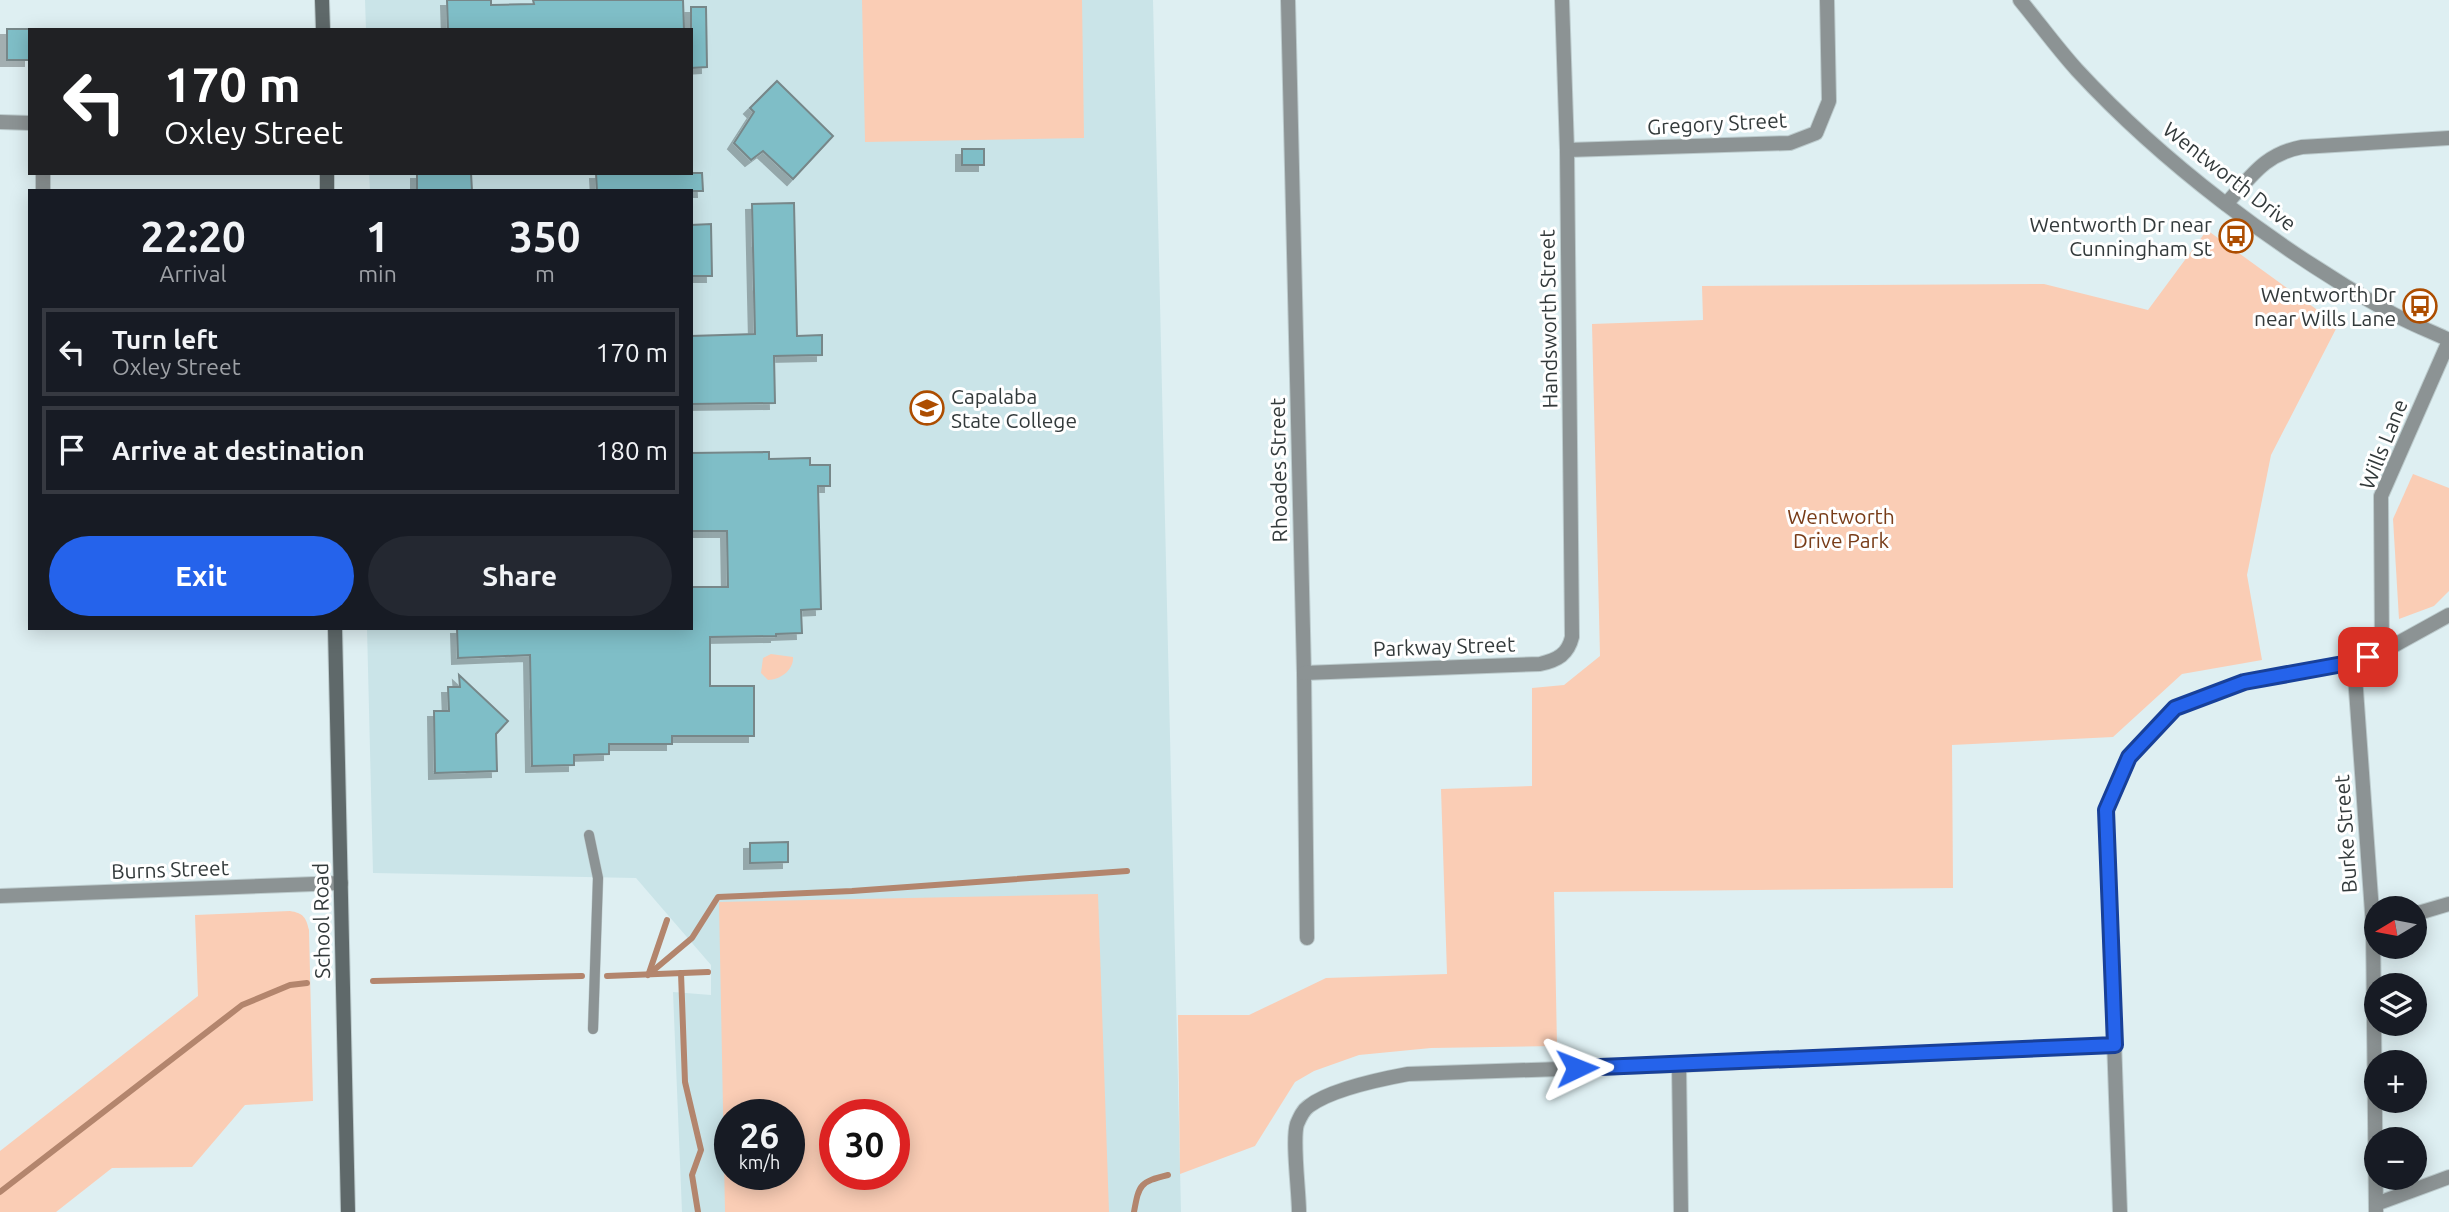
<!DOCTYPE html>
<html lang="en">
<head>
<meta charset="utf-8">
<style>
	body { margin:0; font-family:Ubuntu,sans-serif; background:#242831; color:#f1f3f6; height:100vh; display:flex; flex-direction:column; font-size:26px; white-space:nowrap }
	* { box-sizing:border-box; margin:0 }
	p { font-size:23px; color:#9ea1a6 }
	.icon { flex:none; width:38px; height:38px; fill:none; stroke:currentColor; stroke-width:2; stroke-linecap:round; stroke-linejoin:round }
	.map { position:relative; flex:1; overflow:hidden }
	.sheet { position:absolute; left:28px; top:189px; width:665px; height:441px; display:flex; flex-direction:column; background:#171b24; border-radius:0px; box-shadow:0 4px 18px #0003 }
	.sheet>* { flex:none }
	.top-card { position:absolute; left:28px; top:28px; width:665px; height:147px; border-radius:0px; box-shadow:0 4px 18px #0003; background:#202124; color:#fff; overflow:hidden }
	.needle { width:46px; rotate:260deg }
	.tools { position:absolute; left:2364px; top:896px; display:grid; gap:14px }
	.tools a { display:grid; place-items:center; width:63px; height:63px; border-radius:50%; background:#171b24; box-shadow:0 4px 18px #0003; font-size:35px }
	.speed { position:absolute; left:714px; top:1099px; display:flex; gap:14px; font-size:35px; font-weight:700; text-align:center }
	.speed>* { display:grid; place-content:center; width:91px; height:91px; border-radius:50%; background:#171b24; box-shadow:0 4px 18px #0003; line-height:1 }
	.speed small { font-size:18px; font-weight:400 }
	.speed .limit { border:10px solid #d22; background:#fff; color:#111 }
	.pin { position:absolute; display:grid; place-items:center; width:60px; height:60px; color:#fff; margin:-30px; border-radius:14px; box-shadow:0 4px 10px #0006 }
	.me { position:absolute; width:77px; margin:-38px; rotate:88deg; stroke-linejoin:round; filter:drop-shadow(0 0 5px #0008) }
	.turn { display:flex; align-items:center; gap:24px; height:147px; padding:0 21px; font-size:32px }
	.turn .icon { width:91px; height:91px; stroke-width:2.5 }
	.turn b { display:block; font-size:49px; line-height:60px }
	.eta { display:flex; justify-content:space-evenly; align-items:center; height:119px; text-align:center }
	.eta b { font-size:42px; font-weight:700; line-height:49px }
	.action { display:flex; gap:14px; margin-top:auto; padding:14px 21px }
	.action a { flex:1; height:80px; border-radius:42px; background:#2563eb; color:#fff; font-size:28px; font-weight:700; line-height:80px; text-align:center }
	.action a+a { background:#242831; color:#f1f3f6 }
	ul { padding:0; list-style:none }
	li { display:flex; align-items:center; gap:21px; height:88px; margin:0 14px 10px; padding:0 7px; border:4px solid #363941; border-radius:0px }
	li div { flex:1 }
	li b { display:block; font-size:26px }
	li em { font-style:normal }
	.map>svg:first-child { display:block }
	.built { fill:#cae4e8; fill-rule:evenodd }
	.green { fill:#facdb5; fill-rule:evenodd }
	.lines { fill:none; stroke-linecap:round; stroke-linejoin:round }
	.stream { stroke:#b3856d; stroke-width:6 }
	.building { fill:#7fbec7; stroke:#778789; stroke-width:2; filter:url(#shadow) }
	.lane-casing { stroke:#bccbcd; stroke-width:11 }
	.street-casing { stroke:#bccbcd; stroke-width:16 }
	.secondary-casing { stroke:#bccbcd; stroke-width:16 }
	.lane { stroke:#8c9394; stroke-width:10 }
	.street { stroke:#8c9394; stroke-width:14 }
	.secondary { stroke:#5f696a; stroke-width:14 }
	.route-casing { stroke:#184099; stroke-width:18 }
	.route { stroke:#2563eb; stroke-width:12 }
	.labels { text-anchor:middle; dominant-baseline:central; stroke-width:6; stroke-linejoin:round; paint-order:stroke }
	.street-label { font-size:21px; fill:#333a3b; stroke:#fff }
	.poi-label { font-size:21px; fill:#333a3b; stroke:#fff; text-anchor:end }
	.park-label { font-size:21px; fill:#783c18; stroke:#fff }
</style>
</head>
<body>
<div class="map">
<svg width="2449" height="1212" viewBox="0 0 2449 1212">
	<defs>
		<filter id="shadow"><feDropShadow dx="-6" dy="6" stdDeviation="0" flood-color="#0004"/></filter>
	</defs>
	<rect width="100%" height="100%" fill="#deeff2"/>
	<!-- built -->
	<path class="built" d="M365,0H1153L1181,1212H682L673,992L711,995V965L636,878L373,873L367,628H691V191H370L369,173H691V30H366ZM730,1115H789V1174H730ZM835,1115H894V1174H835Z"/>
	<!-- green -->
	<g class="green">
		<polygon points="862,0 1082,0 1084,138 865,142"/>
		<polygon points="2207,230 2338,325 2271,455 2247,575 2262,660 2182,674 2113,737 1952,745 1953,888 1554,892 1557,1046 1431,1048 1359,1055 1314,1071 1295,1082 1255,1146 1180,1174 1178,1015 1249,1015 1326,978 1447,974 1441,789 1532,786 1532,688 1564,685 1600,656 1592,324 1703,320 1702,286 2044,284 2148,310"/>
		<polygon points="2413,474 2449,488 2449,591 2434,606 2399,619 2393,519"/>
		<path d="M771,654L793,657C794,670 780,680 768,680L761,673L763,658Z"/>
		<path d="M1098,894L1109,1212H725L719,902ZM730,1115H789V1174H730ZM835,1115H894V1174H835Z"/>
		<path d="M290,911C303,913 306,917 309,930L313,1101L245,1105L192,1167L112,1168L56,1212H0V1151L198,996L195,915Z"/>
	</g>
	<g class="lines">
		<!-- stream -->
		<g class="stream">
			<polyline points="649,973 667,920"/>
			<polyline points="681,973 685,1082 701,1150 692,1175 698,1212"/>
			<polyline points="648,975 692,938 718,897 852,891 1127,871"/>
			<polyline points="607,976 708,972"/>
			<polyline points="373,981 582,976"/>
			<polyline points="0,1192 242,1005 290,985 307,983"/>
			<path d="M1134,1212C1139,1184 1140,1182 1168,1175"/>
		</g>
	</g>
	<!-- building -->
	<g class="building">
		<polygon points="447,0 491,0 491,5 534,4 533,0 683,0 684,30 448,30"/>
		<polygon points="691,7 706,7 707,67 691,68"/>
		<rect x="7" y="29" width="23" height="31"/>
		<polygon points="777,81 833,136 793,179 763,151 751,160 734,143 754,112 750,108"/>
		<rect x="962" y="149" width="22" height="16"/>
		<polygon points="417,173 471,173 472,191 417,191"/>
		<polygon points="596,173 702,173 703,191 597,191"/>
		<polygon points="794,203 797,336 822,335 822,355 774,356 775,403 691,404 691,336 755,334 752,204"/>
		<polygon points="711,224 712,276 691,276 691,225"/>
		<polygon points="769,452 769,459 810,458 810,465 830,465 830,486 818,486 821,609 801,610 802,633 776,634 776,636 710,637 710,686 754,686 754,736 672,736 672,744 609,744 609,754 574,755 574,765 532,766 530,655 458,658 457,628 691,628 691,587 728,587 727,531 691,531 691,453"/>
		<polygon points="459,675 508,721 496,734 497,771 435,773 434,711 449,711 448,687 460,687"/>
		<polygon points="788,842 788,862 750,863 750,843"/>
	</g>
	<g class="lines">
		<defs>
			<polyline id="lane" points="589,835 598,878 593,1029"/>
			<g id="street">
				<polyline points="1288,0 1304,673 1307,938"/>
				<path d="M2020,0C2039,23 2057,48 2077,70C2164,164 2275,247 2386,310C2406,322 2428,330 2449,340"/>
				<polyline points="0,122 30,123"/>
				<polyline points="1567,150 1790,143 1816,133 1829,101 1827,0"/>
				<polyline points="43,173 43,191"/>
				<path d="M2226,204C2251,177 2264,154 2302,147L2449,138"/>
				<polyline points="2382,652 2381,496 2449,341"/>
				<polyline points="2354,662 2373,926 2376,1212"/>
				<path d="M1304,673L1540,664C1558,660 1568,654 1572,637L1567,150L1562,0"/>
				<polyline points="0,896 341,883"/>
				<polyline points="2415,914 2449,904"/>
				<polyline points="1679,1065 1681,1212"/>
				<polyline points="2376,1204 2449,1177"/>
				<path d="M1299,1212C1299,1192 1292,1140 1297,1124C1300,1117 1303,1110 1309,1106C1330,1090 1381,1079 1408,1074L1679,1065L2115,1045"/>
				<polyline points="2120,1212 2106,809 2129,756 2175,708 2243,682 2354,662 2382,652 2449,615"/>
			</g>
			<g id="secondary">
				<polyline points="322,0 323,30"/>
				<polyline points="327,173 327,191"/>
				<polyline points="335,628 348,1212"/>
			</g>
		</defs>
		<!-- lane casing -->
		<use href="#lane" class="lane-casing"/>
		<!-- street casing -->
		<use href="#street" class="street-casing"/>
		<!-- secondary casing -->
		<use href="#secondary" class="secondary-casing"/>
		<!-- lane -->
		<use href="#lane" class="lane"/>
		<!-- street -->
		<use href="#street" class="street"/>
		<!-- secondary -->
		<use href="#secondary" class="secondary"/>
	</g>
	<g class="lines">
		<defs>
			<polyline id="route" points="1577,1068 2115,1045 2106,810 2129,757 2175,708 2244,682 2354,662 2368,657"/>
		</defs>
		<!-- route casing -->
		<use href="#route" class="route-casing"/>
		<!-- route -->
		<use href="#route" class="route"/>
	</g>
	<!-- icons -->
	<defs>
		<symbol id="bus-ring" viewBox="-11 -11 22 22"><circle r="9.5" fill="#fff" stroke="#ad4d00" stroke-width="1.5"/><path d="M-5-6H5V4H4V6H2V4H-2V6H-4V4H-5ZM-3.5-4V0h7V-4ZM-3.5 1.2v1.5H-2V1.2ZM2 1.2v1.5H3.5V1.2Z" fill="#ad4d00"/></symbol>
		<symbol id="school-ring" viewBox="-11 -11 22 22"><circle r="9.5" fill="#fff" stroke="#ad4d00" stroke-width="1.5"/><path d="M0-5L7-2L0 1L-7-2ZM-4 1L0 2.5L4 1V4Q0 6-4 4Z" fill="#ad4d00"/></symbol>
	</defs>
	<g fill-rule="evenodd">
		<use href="#bus-ring" x="2217" y="217" width="38" height="38"/>
		<use href="#bus-ring" x="2401" y="287" width="38" height="38"/>
		<use href="#school-ring" x="908" y="389" width="38" height="38"/>
	</g>
	<g class="labels">
		<!-- street labels -->
		<g class="street-label">
			<text transform="translate(1717 123) rotate(-3)">Gregory Street</text>
			<text transform="translate(2230 176) rotate(38)">Wentworth Drive</text>
			<text transform="translate(1548 319) rotate(-91)">Handsworth Street</text>
			<text transform="translate(2383 444) rotate(-68)">Wills Lane</text>
			<text transform="translate(1278 470) rotate(-91)">Rhoades Street</text>
			<text transform="translate(1444 646) rotate(-2)">Parkway Street</text>
			<text transform="translate(2345 834) rotate(-94)">Burke Street</text>
			<text transform="translate(170 869) rotate(-2)">Burns Street</text>
			<text transform="translate(321 921) rotate(-91)">School Road</text>
		</g>
		<!-- poi labels -->
		<g class="poi-label">
			<text x="2212" y="224">Wentworth Dr near<tspan x="2212" dy="24">Cunningham St</tspan></text>
			<text x="2396" y="294">Wentworth Dr<tspan x="2396" dy="24">near Wills Lane</tspan></text>
			<text x="951" y="396" text-anchor="start">Capalaba<tspan x="951" dy="24">State College</tspan></text>
		</g>
		<!-- park labels -->
		<g class="park-label">
			<text x="1841" y="516">Wentworth<tspan x="1841" dy="24">Drive Park</tspan></text>
		</g>
	</g>
</svg>
<div class="tools">
<a><svg class="needle" viewBox="-14 -14 28 28"><path d="M0-13l5 13h-10z" fill="#e53935"/><path d="M0 13l5-13h-10z" fill="#9ea1a6"/></svg></a>
<a><svg class="icon" aria-label="layers" viewBox="0 0 24 24"><path d="M12 4l9 5-9 5-9-5zM3 14l9 5 9-5"/></svg></a>
<a>+</a>
<a>−</a>
</div>
<div class="speed"><div>26<small>km/h</small></div><div class="limit">30</div></div>
<div class="pin" style="left:2368px;top:657px;background:#d93025"><svg class="icon" aria-label="arrive" viewBox="0 0 24 24"><path d="M6 21V4h12l-3 4 3 4H6"/></svg></div>
<svg class="me" style="left:1577px;top:1068px" viewBox="-20 -20 40 40"><path d="M0-17L14 15 0 8-14 15z" fill="#2563eb" stroke="#fff" stroke-width="4"/></svg>
<div class="top-card">
<div class="turn"><svg class="icon" aria-label="left" viewBox="0 0 24 24"><path d="M17 20v-9H6M10 6l-5 5 5 5"/></svg><div><b>170 m</b>Oxley Street</div></div>
</div>
<section class="sheet">
<div class="eta">
<div><b>22:20</b><p>Arrival</p></div>
<div><b>1</b><p>min</p></div>
<div><b>350</b><p>m</p></div>
</div>
<ul>
<li><svg class="icon" aria-label="left" viewBox="0 0 24 24"><path d="M17 20v-9H6M10 6l-5 5 5 5"/></svg><div><b>Turn left</b><p>Oxley Street</p></div><em>170 m</em></li>
<li><svg class="icon" aria-label="arrive" viewBox="0 0 24 24"><path d="M6 21V4h12l-3 4 3 4H6"/></svg><div><b>Arrive at destination</b></div><em>180 m</em></li>
</ul>
<div class="action"><a>Exit</a><a>Share</a></div>
</section>
</div>
</body>
</html>
